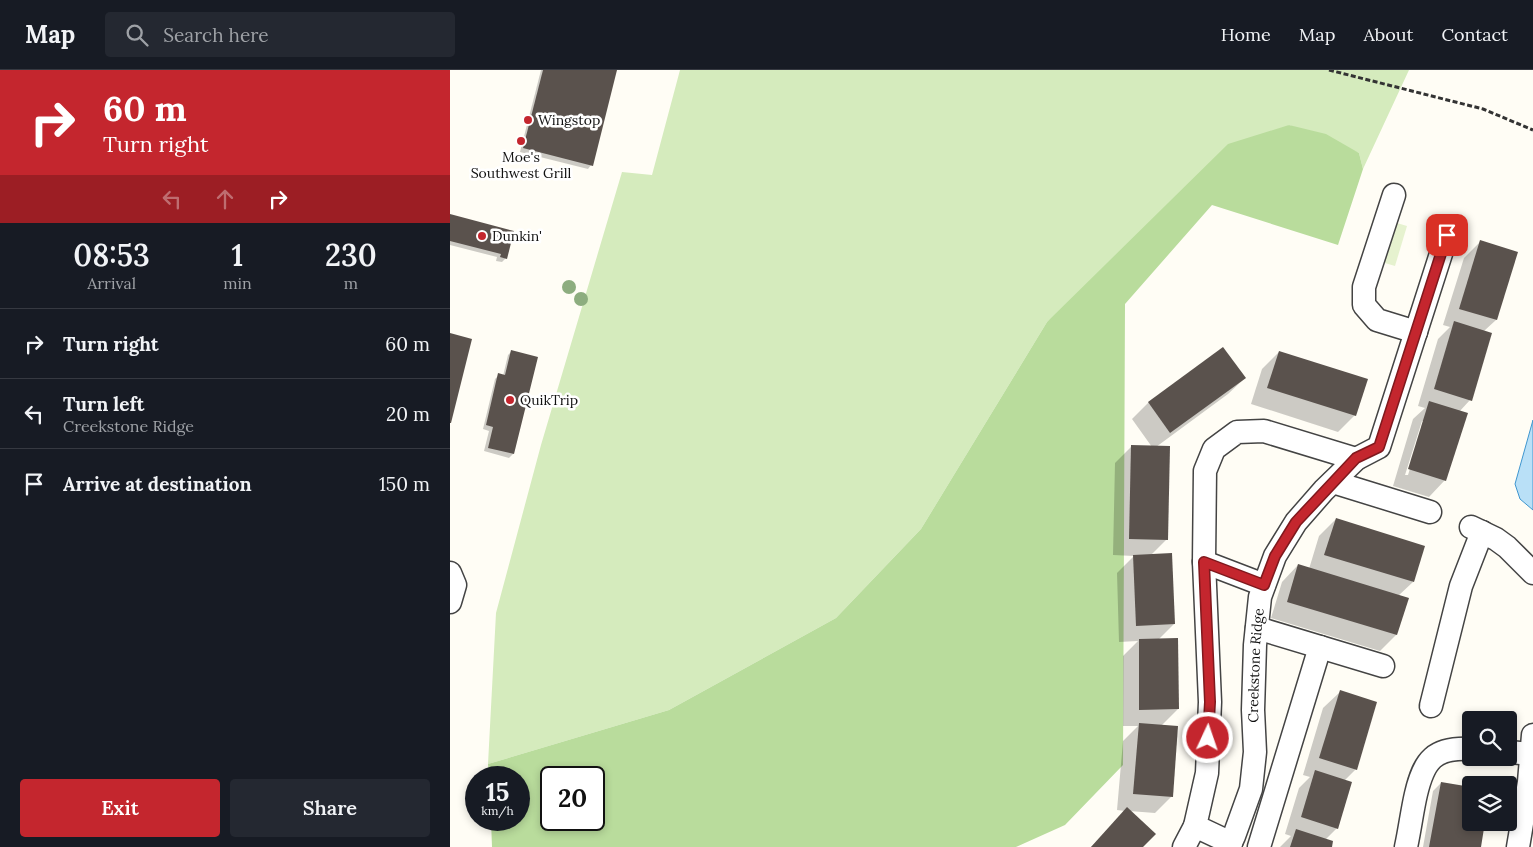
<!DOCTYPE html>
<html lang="en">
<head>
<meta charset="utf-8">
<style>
	body { margin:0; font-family:Lora,serif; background:#242831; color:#f1f3f6; height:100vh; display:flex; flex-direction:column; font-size:19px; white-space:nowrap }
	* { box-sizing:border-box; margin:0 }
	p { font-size:16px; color:#9ea1a6 }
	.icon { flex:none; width:28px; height:28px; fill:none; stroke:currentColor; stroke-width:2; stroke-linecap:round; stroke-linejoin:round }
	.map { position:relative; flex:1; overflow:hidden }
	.sheet { display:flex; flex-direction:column; background:#171b24; width:450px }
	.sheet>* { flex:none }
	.top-card { background:#c4262e; color:#fff; overflow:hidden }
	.buttons { position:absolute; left:1012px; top:641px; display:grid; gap:10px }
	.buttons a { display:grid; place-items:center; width:55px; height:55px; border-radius:5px; background:#171b24; box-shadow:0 2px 8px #0003; font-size:25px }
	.speed { position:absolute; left:15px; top:696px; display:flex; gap:10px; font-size:25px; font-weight:700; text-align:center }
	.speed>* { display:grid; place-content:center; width:65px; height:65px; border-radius:50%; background:#171b24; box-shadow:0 2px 8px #0003; line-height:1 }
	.speed small { font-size:12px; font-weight:400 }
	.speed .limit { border:2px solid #111; border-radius:8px; background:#fff; color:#111 }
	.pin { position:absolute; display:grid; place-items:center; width:42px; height:42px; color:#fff; margin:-21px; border-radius:10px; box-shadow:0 2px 8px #0006 }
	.me { position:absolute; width:55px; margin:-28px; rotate:3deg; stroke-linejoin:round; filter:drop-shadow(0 0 4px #0008) }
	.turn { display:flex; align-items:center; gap:18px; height:105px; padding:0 20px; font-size:22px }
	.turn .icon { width:65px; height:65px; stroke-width:2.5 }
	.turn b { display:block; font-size:35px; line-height:42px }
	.lanes { display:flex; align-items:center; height:48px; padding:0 20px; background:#0003; justify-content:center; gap:25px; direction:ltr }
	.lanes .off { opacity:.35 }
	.eta { display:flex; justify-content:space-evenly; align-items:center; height:85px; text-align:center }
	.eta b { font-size:30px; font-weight:600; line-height:35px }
	.primary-button { display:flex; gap:10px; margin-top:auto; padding:10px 20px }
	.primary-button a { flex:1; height:58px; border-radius:5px; background:#c4262e; color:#fff; font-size:20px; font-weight:600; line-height:58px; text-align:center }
	.primary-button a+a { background:#242831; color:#f1f3f6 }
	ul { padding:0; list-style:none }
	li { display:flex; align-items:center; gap:15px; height:70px; padding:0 20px; border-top:1px solid #363941 }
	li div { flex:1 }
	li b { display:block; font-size:19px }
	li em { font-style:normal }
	header { display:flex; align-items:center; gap:30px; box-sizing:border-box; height:70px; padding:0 25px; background:#171b24; border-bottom:1px solid #363941 }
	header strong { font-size:24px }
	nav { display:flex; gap:28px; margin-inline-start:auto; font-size:18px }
	.search { width:350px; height:45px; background:#242831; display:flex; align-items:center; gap:12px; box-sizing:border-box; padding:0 18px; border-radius:5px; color:#9ea1a6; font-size:19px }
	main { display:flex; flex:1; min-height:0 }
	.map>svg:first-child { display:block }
	.green { fill:#d5ebbd }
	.forest { fill:#b9dc9c; fill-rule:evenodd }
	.pitch { fill:#e6f2cf }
	.water { fill:#b9e0f7; stroke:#3f96cf }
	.shadow { fill:#0003; fill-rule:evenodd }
	.building { fill:#5a524d }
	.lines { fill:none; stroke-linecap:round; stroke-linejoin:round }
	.minor-casing { stroke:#444; stroke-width:25 }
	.path { stroke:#333; stroke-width:3; stroke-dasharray:5 2.5; stroke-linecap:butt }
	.minor { stroke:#fff; stroke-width:22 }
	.tree { fill:#8dad7f }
	.route-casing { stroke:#7f191e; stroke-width:12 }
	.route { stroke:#c4262e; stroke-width:9 }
	.poi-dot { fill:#c4262e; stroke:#fff; stroke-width:2 }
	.labels { text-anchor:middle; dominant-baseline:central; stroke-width:5; stroke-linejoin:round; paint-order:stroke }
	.poi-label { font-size:14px; fill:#111; stroke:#fff; text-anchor:start }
	.street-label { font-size:14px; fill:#111; stroke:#fff }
</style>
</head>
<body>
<header>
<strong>Map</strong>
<div class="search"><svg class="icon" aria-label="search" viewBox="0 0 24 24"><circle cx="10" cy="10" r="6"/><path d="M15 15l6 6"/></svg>Search here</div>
<nav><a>Home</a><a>Map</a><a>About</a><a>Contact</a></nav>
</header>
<main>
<section class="sheet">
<div class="top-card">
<div class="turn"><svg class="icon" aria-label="right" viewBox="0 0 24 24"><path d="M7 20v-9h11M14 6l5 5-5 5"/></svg><div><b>60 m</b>Turn right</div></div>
<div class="lanes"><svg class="icon off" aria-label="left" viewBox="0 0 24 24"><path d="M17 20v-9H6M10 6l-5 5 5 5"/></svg><svg class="icon off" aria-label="ahead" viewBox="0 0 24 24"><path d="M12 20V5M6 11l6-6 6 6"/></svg><svg class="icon" aria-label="right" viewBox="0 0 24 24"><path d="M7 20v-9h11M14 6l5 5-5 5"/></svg></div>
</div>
<div class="eta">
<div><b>08:53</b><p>Arrival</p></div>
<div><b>1</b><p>min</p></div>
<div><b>230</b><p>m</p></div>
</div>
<ul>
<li><svg class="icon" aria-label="right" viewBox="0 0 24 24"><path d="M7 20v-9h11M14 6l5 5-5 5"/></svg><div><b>Turn right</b></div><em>60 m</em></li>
<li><svg class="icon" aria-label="left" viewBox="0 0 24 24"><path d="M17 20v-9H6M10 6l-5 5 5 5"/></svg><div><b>Turn left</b><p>Creekstone Ridge</p></div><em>20 m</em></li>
<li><svg class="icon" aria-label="arrive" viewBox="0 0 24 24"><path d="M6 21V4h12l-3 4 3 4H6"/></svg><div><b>Arrive at destination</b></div><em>150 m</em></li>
</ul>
<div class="primary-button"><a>Exit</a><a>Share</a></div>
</section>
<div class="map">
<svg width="1083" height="777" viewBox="0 0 1083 777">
	<rect width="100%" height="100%" fill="#fffdf5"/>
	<!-- green -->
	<polygon class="green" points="230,0 959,0 913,99 909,83 839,55 597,252 471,459 386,548 219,640 38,694 46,543 91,375 172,102 202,105"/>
	<!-- forest -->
	<path class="forest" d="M839,55L876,64L909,83L913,99L888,175L762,135L675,234L673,695L615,755L566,777H42L41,750H69V708L39,707L38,694L219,640L386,548L471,459L597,252L778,74ZM101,708H144V750H101Z"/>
	<!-- pitch -->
	<polygon class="pitch" points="930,148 957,156 945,196 918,188"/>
	<!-- water -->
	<polygon class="water" points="1083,350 1083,440 1070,429 1065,414"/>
	<!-- shadow -->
	<g class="shadow">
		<polygon points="91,0 166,0 141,95 138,99 70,82"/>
		<polygon points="0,146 63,162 56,188 52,192 46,191 47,187 0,175"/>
		<path d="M1030,172L1046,250L1034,261L1020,330L1009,342L995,410L979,427L943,416L963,349L975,338L968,336L988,269L1000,257L993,255L1014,188ZM972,351H975L958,405H955Z"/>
		<polygon points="773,278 795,308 778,324 706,377 716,470 700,486 724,554 708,570 728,639 711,656 722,726 705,743 679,741 692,777 641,777 675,741 667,740 673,671 688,656 673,656 673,586 688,571 669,572 667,503 684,486 663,485 665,393 682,376 702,377 682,349 698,333"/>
		<polygon points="62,281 63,384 59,388 34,381 39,361 33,359 45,309 49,305 53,306 58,285"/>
		<polygon points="829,282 905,345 888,362 801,334 812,299"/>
		<polygon points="886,449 963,512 948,526 946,565 930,581 821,548 832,512 848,495 859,499 869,466"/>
		<polygon points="890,622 906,699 894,711 887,758 875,770 880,777 830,777 841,766 835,764 849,718 860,707 853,705 873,638"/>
		<polygon points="991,713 1021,718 1021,752 1029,777 973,777 983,721"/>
	</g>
	<!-- building -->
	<g class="building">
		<polygon points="93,0 167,0 143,96 73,78"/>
		<polygon points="0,144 64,161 57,189 50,187 51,184 0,171"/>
		<polygon points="1030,170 1068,182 1047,250 1009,239"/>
		<polygon points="1004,251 1042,263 1022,331 984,319"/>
		<polygon points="0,263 22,269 1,353 0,353"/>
		<polygon points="773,277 796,308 720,363 698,332"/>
		<polygon points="61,280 88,287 64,384 38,378 43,357 36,355 48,303 55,305"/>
		<polygon points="829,281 918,309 906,346 817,318"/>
		<polygon points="979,331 1018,343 996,411 958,399"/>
		<polygon points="681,375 720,376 718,470 679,469"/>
		<polygon points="886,448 975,476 964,512 874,485"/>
		<polygon points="722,483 725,554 686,556 683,485"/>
		<polygon points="848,494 959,528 947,565 837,532"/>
		<polygon points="728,568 729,639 689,640 689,569"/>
		<polygon points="890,620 927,632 907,700 869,688"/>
		<polygon points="689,653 728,656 723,727 683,724"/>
		<polygon points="865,700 902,712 888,759 851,747"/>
		<polygon points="991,712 1021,717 1021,752 1035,752 1031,777 979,777"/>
		<polygon points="677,737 706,764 693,777 641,777"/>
		<polygon points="846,759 883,771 882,777 840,777"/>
	</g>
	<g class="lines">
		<defs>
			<g id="minor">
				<polyline points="944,125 914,217 914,235 927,250 966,262"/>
				<polyline points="883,412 980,442"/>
				<polyline points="1021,457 1046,469 1057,477 1083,503"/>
				<polyline points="754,492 760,632 757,703 745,756 781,773"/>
				<polyline points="0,503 5,515 0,532"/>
				<polyline points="814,515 754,492 755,401 764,379 787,362 814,361 906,389"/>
				<polyline points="807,558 933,596"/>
				<polyline points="981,636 1011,516 1032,462"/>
				<polyline points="1059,682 1081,684"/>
				<polyline points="734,777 745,756"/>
				<path id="s1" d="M779,777L784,766L801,719L805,682L803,640L805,575L810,527L825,486L846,452L874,420L906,389L929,377L997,165"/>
				<polyline points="809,777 870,577"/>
				<path d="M956,777C960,759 962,741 966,724C974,690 984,677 1021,679"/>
				<polyline points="1068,777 1079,712 1083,665"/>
			</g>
		</defs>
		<!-- minor casing -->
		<use href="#minor" class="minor-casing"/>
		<!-- path -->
		<polyline class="path" points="879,0 1033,39 1083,60"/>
		<!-- minor -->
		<use href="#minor" class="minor"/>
	</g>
	<!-- trees -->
	<g class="tree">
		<circle cx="119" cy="217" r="7"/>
		<circle cx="131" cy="229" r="7"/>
	</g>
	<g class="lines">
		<defs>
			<polyline id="route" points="758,668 760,632 754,492 814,515 825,486 846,452 906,388 929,377 997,165"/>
		</defs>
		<!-- route casing -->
		<use href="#route" class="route-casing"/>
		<!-- route -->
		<use href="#route" class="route"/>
	</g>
	<!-- markers -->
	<g class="poi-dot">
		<circle cx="78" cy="50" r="5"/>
		<circle cx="71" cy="71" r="5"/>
		<circle cx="32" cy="166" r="5"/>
		<circle cx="60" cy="330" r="5"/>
	</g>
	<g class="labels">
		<!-- poi labels -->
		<g class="poi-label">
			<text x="88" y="50">Wingstop</text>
			<text x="71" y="87" text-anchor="middle">Moe's<tspan x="71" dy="16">Southwest Grill</tspan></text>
			<text x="42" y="166">Dunkin'</text>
			<text x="70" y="330">QuikTrip</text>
		</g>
		<!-- street labels -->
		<g class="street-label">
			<text stroke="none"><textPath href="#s1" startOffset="186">Creekstone Ridge</textPath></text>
		</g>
	</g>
</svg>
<div class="buttons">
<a><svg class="icon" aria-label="search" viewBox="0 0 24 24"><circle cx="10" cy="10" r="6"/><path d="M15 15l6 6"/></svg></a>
<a><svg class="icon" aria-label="layers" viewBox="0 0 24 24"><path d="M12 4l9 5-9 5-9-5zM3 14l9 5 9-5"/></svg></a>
</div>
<div class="speed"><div>15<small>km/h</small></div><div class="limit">20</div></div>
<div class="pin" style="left:997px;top:165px;background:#d93025"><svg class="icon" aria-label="arrive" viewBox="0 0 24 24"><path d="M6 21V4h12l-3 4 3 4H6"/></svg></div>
<svg class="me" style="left:758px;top:668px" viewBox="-20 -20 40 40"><circle r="17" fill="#c4262e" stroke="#fff" stroke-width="3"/><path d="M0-11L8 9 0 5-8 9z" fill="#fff"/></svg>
</div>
</main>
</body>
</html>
